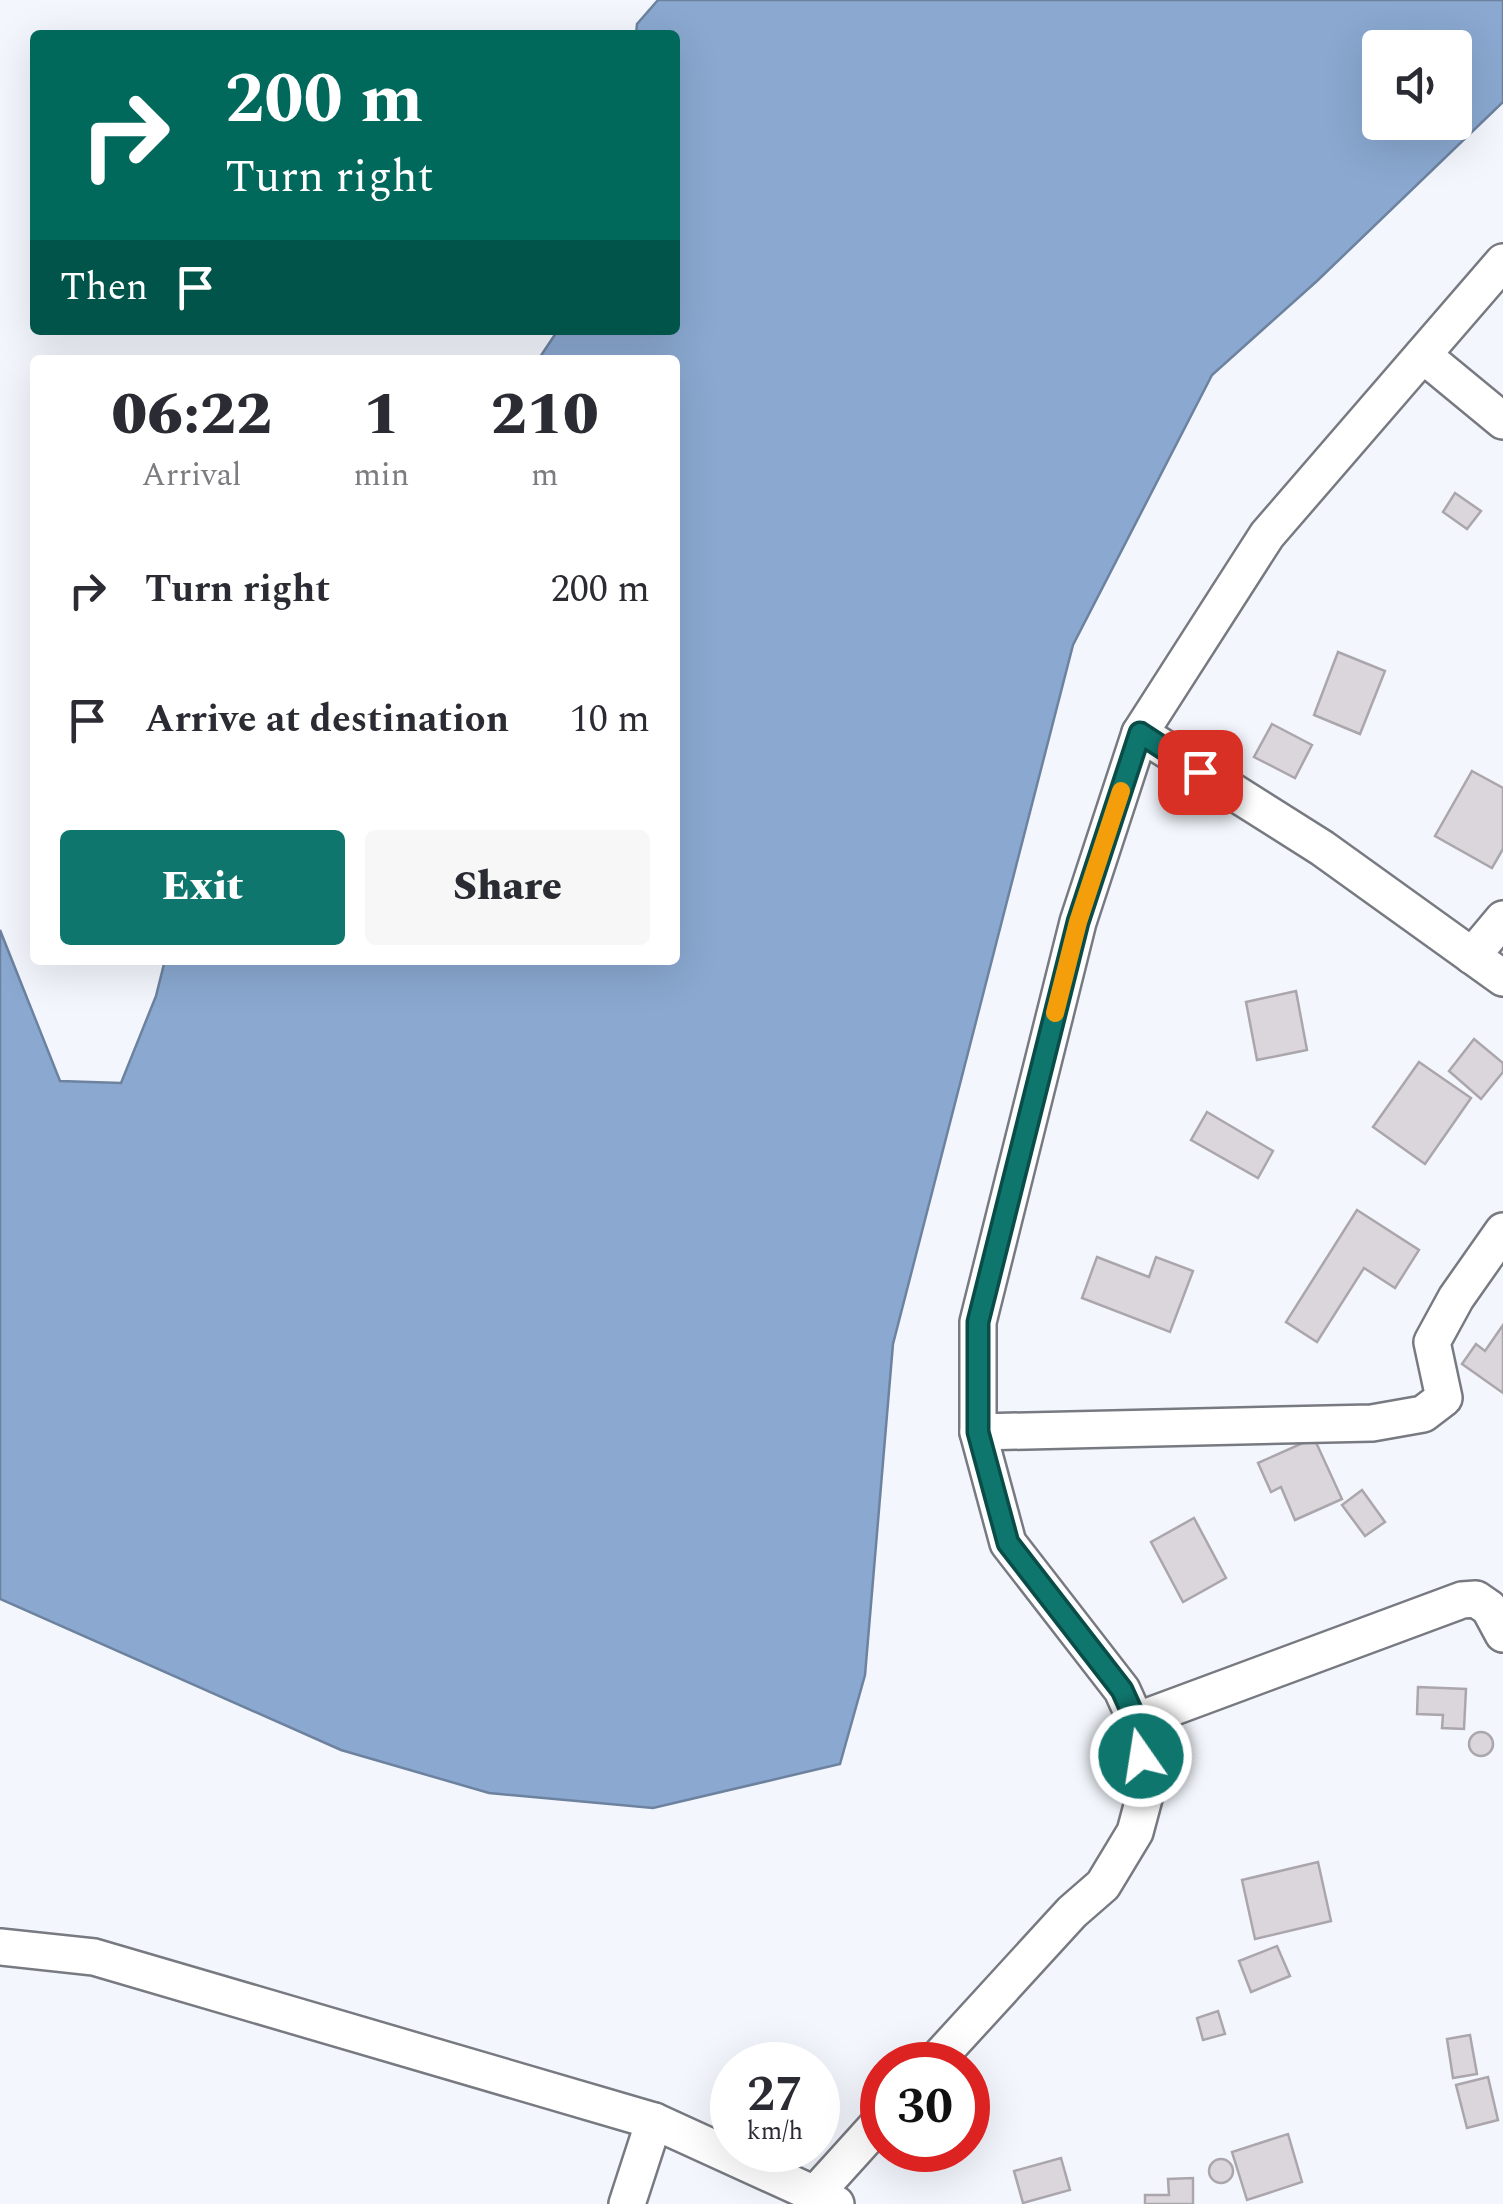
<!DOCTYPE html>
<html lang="en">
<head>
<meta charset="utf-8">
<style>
	body { margin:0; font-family:Spectral,serif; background:#f7f7f7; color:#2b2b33; height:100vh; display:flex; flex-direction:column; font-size:38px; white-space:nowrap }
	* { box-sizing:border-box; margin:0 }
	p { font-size:32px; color:#7c7c81 }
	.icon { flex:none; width:55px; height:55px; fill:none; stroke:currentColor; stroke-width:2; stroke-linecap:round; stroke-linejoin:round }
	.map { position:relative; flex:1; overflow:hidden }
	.drawer { position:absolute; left:30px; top:355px; width:650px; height:610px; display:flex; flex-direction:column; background:#fff; border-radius:10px; box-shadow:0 10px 40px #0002 }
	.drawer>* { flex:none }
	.hud { position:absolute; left:30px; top:30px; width:650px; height:305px; border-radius:10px; box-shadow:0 10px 40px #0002; background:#00695c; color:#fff; overflow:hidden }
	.fabs { position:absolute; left:1362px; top:30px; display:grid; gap:20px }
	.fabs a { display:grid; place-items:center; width:110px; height:110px; border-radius:10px; background:#fff; box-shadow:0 10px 40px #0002; font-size:50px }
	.speed { position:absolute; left:710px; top:2042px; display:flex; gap:20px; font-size:50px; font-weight:700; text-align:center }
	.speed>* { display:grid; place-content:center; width:130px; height:130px; border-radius:50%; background:#fff; box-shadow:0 10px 40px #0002; line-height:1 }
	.speed small { font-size:25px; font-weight:400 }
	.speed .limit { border:15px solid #d22; background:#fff; color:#111 }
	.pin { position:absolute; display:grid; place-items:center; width:85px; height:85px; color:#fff; margin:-42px; border-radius:20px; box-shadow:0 5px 15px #0006 }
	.me { position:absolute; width:110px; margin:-55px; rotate:347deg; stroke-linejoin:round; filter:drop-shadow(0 0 8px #0008) }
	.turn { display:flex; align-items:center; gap:35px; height:210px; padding:0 30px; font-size:45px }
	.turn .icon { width:130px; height:130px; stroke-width:2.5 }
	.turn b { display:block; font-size:70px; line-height:85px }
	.then { display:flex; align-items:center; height:95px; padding:0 30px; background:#0003; gap:20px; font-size:38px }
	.eta { display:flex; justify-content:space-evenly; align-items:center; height:170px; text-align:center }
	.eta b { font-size:60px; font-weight:800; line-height:70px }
	.action { display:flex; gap:20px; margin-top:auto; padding:20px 30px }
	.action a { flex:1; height:115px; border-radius:10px; background:#0f766e; color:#fff; font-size:40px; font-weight:800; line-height:115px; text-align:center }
	.action a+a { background:#f7f7f7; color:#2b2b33 }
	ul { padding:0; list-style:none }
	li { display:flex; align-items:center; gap:30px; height:130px; padding:0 30px }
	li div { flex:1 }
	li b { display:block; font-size:38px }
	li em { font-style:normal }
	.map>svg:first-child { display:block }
	.water { fill:#8aa8d0; stroke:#6d829f; stroke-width:2.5; fill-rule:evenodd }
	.building { fill:#dbd6dc; stroke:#aba6ac; stroke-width:2.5 }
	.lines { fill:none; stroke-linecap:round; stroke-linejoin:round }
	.minor-casing { stroke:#777a80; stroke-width:40 }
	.minor { stroke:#fff; stroke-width:35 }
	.route-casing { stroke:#0a4d48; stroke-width:25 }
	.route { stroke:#0f766e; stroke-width:18 }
	.slow { stroke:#f59e0b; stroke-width:18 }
</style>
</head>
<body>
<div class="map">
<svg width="1503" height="2204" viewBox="0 0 1503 2204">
	<rect width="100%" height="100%" fill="#f3f7fd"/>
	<!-- water -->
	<path class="water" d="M658,0H1503V102L1317,281L1212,375L1073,645L893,1344L865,1675L840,1764L653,1808L489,1793L341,1750L0,1599V930L60,1081L121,1083L156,996L165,960H675V360H538L558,330H675V35H636L637,24ZM1380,48H1455V122H1380Z"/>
	<!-- building -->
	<g class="building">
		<polygon points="1455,493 1481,511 1467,529 1443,512"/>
		<polygon points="1338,652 1385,671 1360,734 1314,715"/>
		<polygon points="1272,724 1312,745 1295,778 1254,757"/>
		<polygon points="1472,771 1503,788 1503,849 1492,868 1435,836"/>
		<polygon points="1296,991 1307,1050 1257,1060 1246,1002"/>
		<polygon points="1474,1039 1503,1063 1503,1072 1481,1099 1449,1071"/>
		<polygon points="1419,1062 1471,1098 1425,1164 1373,1127"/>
		<polygon points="1207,1112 1273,1151 1258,1178 1191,1140"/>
		<polygon points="1357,1210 1419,1250 1395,1288 1364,1268 1317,1342 1286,1322"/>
		<polygon points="1097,1257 1149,1277 1156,1257 1193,1271 1170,1332 1082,1298"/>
		<polygon points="1503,1325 1503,1393 1462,1364 1476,1344 1485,1351"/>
		<polygon points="1314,1438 1342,1499 1295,1520 1281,1487 1271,1492 1258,1463"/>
		<polygon points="1362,1490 1385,1522 1365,1536 1342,1505"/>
		<polygon points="1194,1518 1226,1578 1183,1602 1151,1542"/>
		<polygon points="1418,1687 1466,1689 1464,1729 1442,1728 1443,1715 1417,1714"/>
		<circle cx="1481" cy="1744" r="12"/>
		<polygon points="1318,1862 1331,1921 1255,1939 1242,1880"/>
		<polygon points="1277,1946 1290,1976 1251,1992 1239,1961"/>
		<polygon points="1218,2011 1225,2034 1203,2040 1197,2018"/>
		<polygon points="1470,2035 1477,2074 1453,2078 1447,2039"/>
		<polygon points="1488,2077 1498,2120 1467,2128 1456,2085"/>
		<polygon points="1288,2134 1302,2182 1247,2200 1232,2152"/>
		<polygon points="1061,2158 1070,2190 1023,2203 1014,2171"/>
		<circle cx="1221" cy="2171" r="12"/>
		<polygon points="1193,2178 1193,2204 1145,2204 1145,2195 1169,2195 1168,2179"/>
	</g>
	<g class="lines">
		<defs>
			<g id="minor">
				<polyline points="1423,355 1503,421"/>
				<polyline points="1140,733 1322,848 1503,978"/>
				<polyline points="1472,956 1503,919"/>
				<polyline points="978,1432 1372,1423 1423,1414 1444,1398 1432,1342 1456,1298 1503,1231"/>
				<polyline points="1136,1721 1462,1600 1476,1599 1489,1608 1503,1634"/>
				<polyline points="0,1947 94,1957 654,2121 836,2204"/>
				<polyline points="932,2065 1072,1912 1103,1885 1135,1832 1146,1791 1136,1721 1122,1690 1008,1543 978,1432 978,1322 1078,922 1140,733 1267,535 1503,262"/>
				<polyline points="627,2204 654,2121"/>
				<polyline points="812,2204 816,2193 882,2120"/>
			</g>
		</defs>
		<!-- minor casing -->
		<use href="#minor" class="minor-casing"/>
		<!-- minor -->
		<use href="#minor" class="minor"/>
	</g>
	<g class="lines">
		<defs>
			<polyline id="route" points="1141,1756 1136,1721 1122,1690 1008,1543 978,1432 978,1322 1078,922 1140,733 1200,772"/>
		</defs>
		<!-- route casing -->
		<use href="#route" class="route-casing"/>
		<!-- route -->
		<use href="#route" class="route"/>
		<!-- slow -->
		<polyline class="slow" points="1055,1013 1078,922 1121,791"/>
	</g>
</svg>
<div class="fabs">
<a><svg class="icon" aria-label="sound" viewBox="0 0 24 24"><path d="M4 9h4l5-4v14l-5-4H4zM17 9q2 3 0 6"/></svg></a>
</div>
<div class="speed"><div>27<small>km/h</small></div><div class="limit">30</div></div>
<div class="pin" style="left:1200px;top:772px;background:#d93025"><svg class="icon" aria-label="arrive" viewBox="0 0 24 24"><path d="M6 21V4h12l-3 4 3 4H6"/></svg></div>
<svg class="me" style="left:1141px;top:1756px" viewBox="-20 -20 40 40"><circle r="17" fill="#0f766e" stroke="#fff" stroke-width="3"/><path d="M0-11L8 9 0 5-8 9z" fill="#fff"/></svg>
<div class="hud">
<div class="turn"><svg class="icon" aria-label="right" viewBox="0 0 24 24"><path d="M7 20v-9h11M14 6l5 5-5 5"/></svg><div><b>200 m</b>Turn right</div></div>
<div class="then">Then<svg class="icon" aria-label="arrive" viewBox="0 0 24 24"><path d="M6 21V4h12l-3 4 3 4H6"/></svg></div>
</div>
<section class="drawer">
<div class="eta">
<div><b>06:22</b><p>Arrival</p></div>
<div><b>1</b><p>min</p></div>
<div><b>210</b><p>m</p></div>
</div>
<ul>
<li><svg class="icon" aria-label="right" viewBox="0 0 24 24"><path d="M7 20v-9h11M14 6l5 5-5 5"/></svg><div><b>Turn right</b></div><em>200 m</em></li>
<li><svg class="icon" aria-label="arrive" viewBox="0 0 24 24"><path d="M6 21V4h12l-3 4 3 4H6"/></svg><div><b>Arrive at destination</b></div><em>10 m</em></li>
</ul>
<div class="action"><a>Exit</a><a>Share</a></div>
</section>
</div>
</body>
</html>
